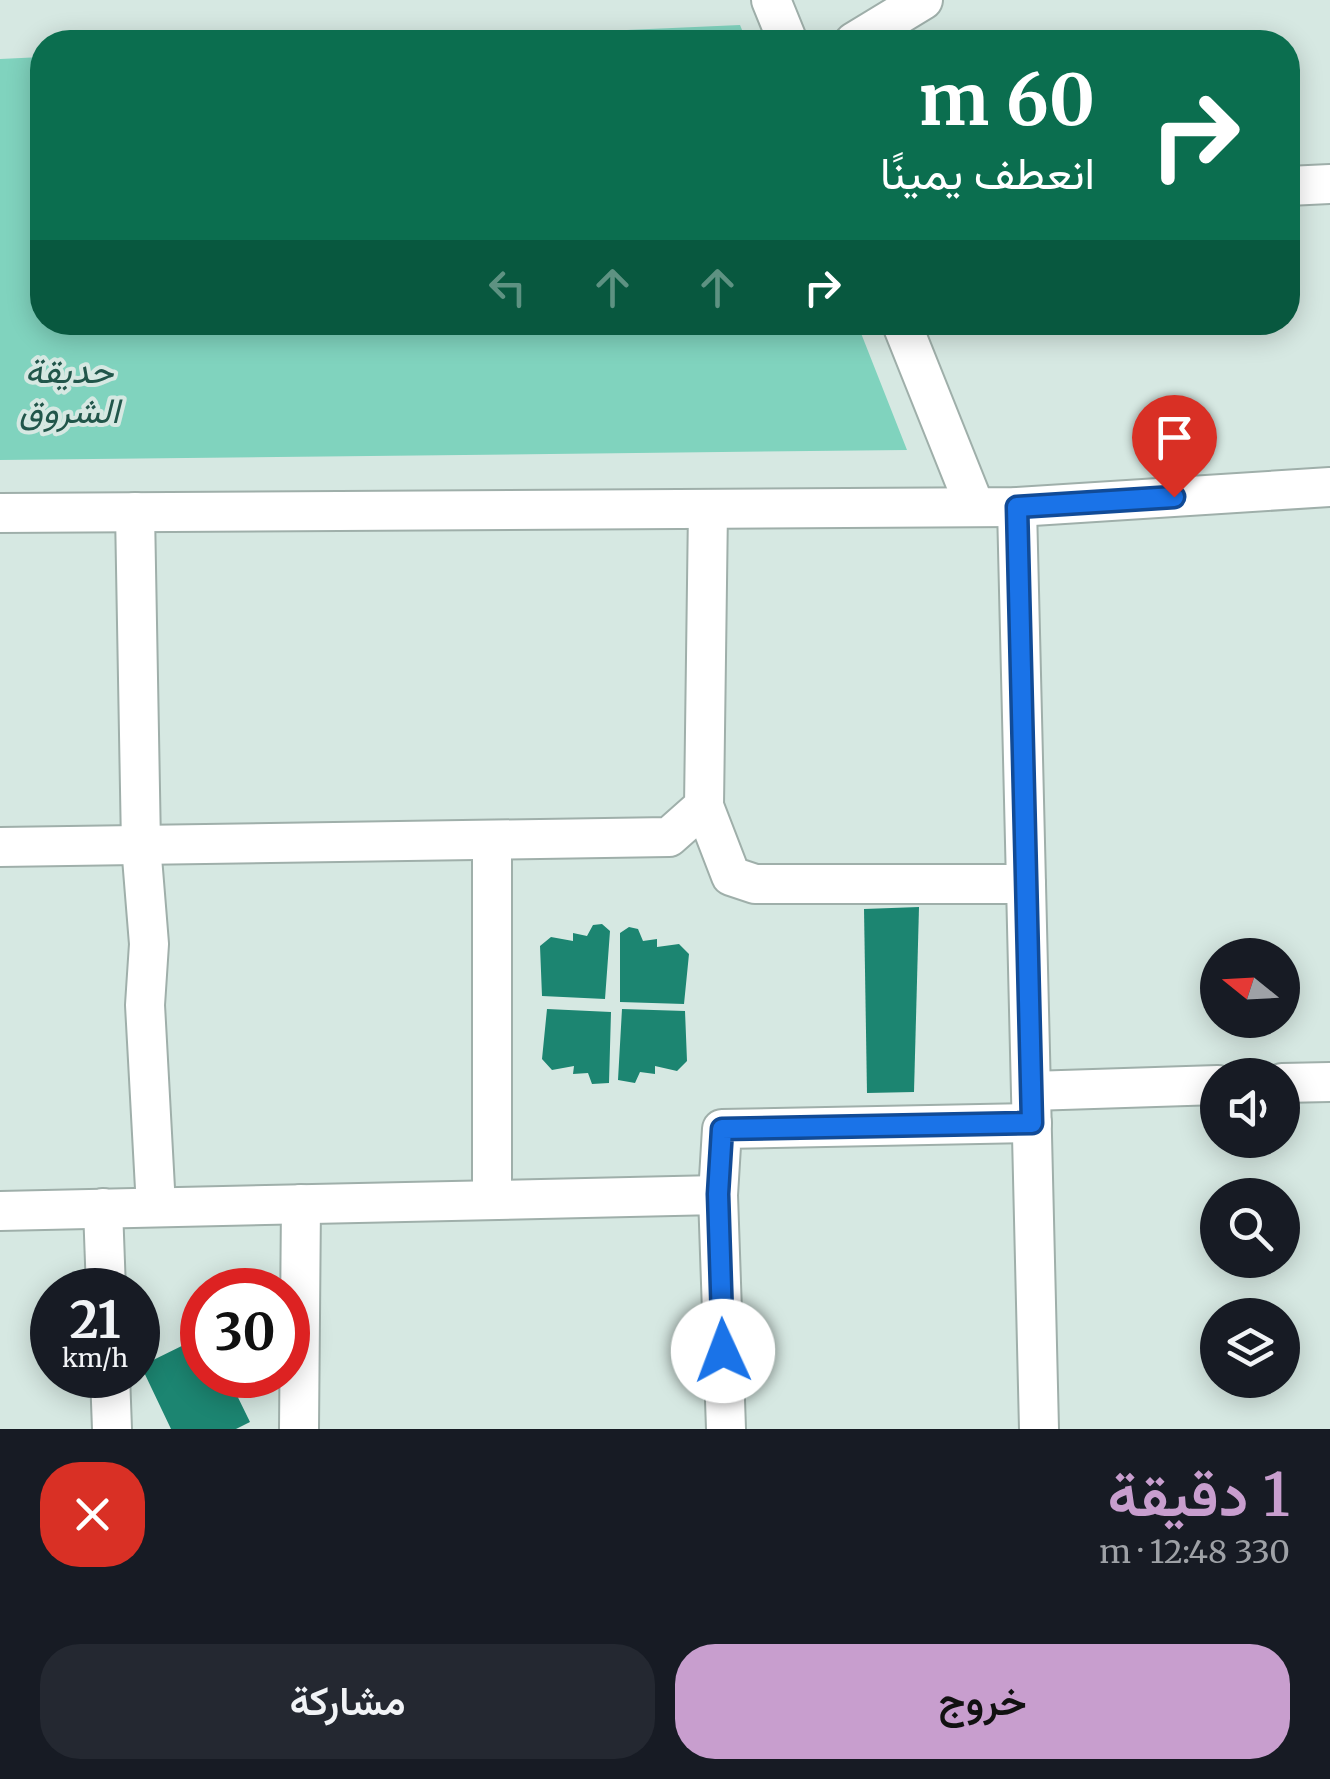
<!DOCTYPE html>
<html lang="ar">
<head>
<meta charset="utf-8">
<style>
	body { margin:0; font-family:Merriweather,Vazirmatn,serif; background:#242831; color:#f1f3f6; direction:rtl; height:100vh; display:flex; flex-direction:column; font-size:38px; white-space:nowrap }
	* { box-sizing:border-box; margin:0 }
	p { font-size:32px; color:#9ea1a6 }
	.icon { flex:none; width:55px; height:55px; fill:none; stroke:currentColor; stroke-width:2; stroke-linecap:round; stroke-linejoin:round }
	.map { position:relative; height:1429px; overflow:hidden; direction:ltr }
	.panel { display:flex; flex-direction:column; background:#171b24; flex:1 }
	.panel>* { flex:none }
	.hud { position:absolute; left:30px; top:30px; width:1270px; height:305px; border-radius:40px; box-shadow:0 5px 25px #0003; direction:rtl; background:#0b6e4f; color:#fff; overflow:hidden }
	.needle { width:65px; rotate:288deg }
	.controls { position:absolute; left:1200px; top:938px; display:grid; gap:20px }
	.controls a { display:grid; place-items:center; width:100px; height:100px; border-radius:50%; background:#171b24; box-shadow:0 5px 25px #0003; font-size:50px }
	.speed { position:absolute; left:30px; top:1268px; display:flex; gap:20px; font-size:50px; font-weight:700; text-align:center }
	.speed>* { display:grid; place-content:center; width:130px; height:130px; border-radius:50%; background:#171b24; box-shadow:0 5px 25px #0003; line-height:1 }
	.speed small { font-size:25px; font-weight:400 }
	.speed .limit { border:15px solid #d22; background:#fff; color:#111 }
	.pin { position:absolute; display:grid; place-items:center; width:85px; height:85px; color:#fff; margin:-102px -42px; border-radius:50% 50% 50% 0; rotate:-45deg; box-shadow:0 0 10px #0007 }
	.pin .icon { rotate:45deg }
	.me { position:absolute; width:110px; margin:-55px; rotate:358deg; stroke-linejoin:round; filter:drop-shadow(0 0 8px #0008) }
	.turn { display:flex; align-items:center; gap:35px; height:210px; padding:0 40px; font-size:45px }
	.turn .icon { width:130px; height:130px; stroke-width:2.5 }
	.turn b { display:block; font-size:70px; line-height:85px }
	.lanes { display:flex; align-items:center; height:95px; padding:0 40px; background:#0003; justify-content:center; gap:50px; direction:ltr }
	.lanes .off { opacity:.35 }
	.round { display:grid; place-items:center; flex:none; width:105px; height:105px; border-radius:40px; background:#242831 }
	.summary { display:flex; align-items:center; justify-content:space-between; height:170px; padding:0 40px }
	h1 { font-size:60px; font-weight:600; line-height:75px; color:#c89ece }
	.action { display:flex; gap:20px; margin-top:auto; padding:20px 40px }
	.action a { flex:1; height:115px; border-radius:40px; background:#c89ece; color:#111; font-size:40px; font-weight:600; line-height:115px; text-align:center }
	.action a+a { background:#242831; color:#f1f3f6 }
	.map>svg:first-child { display:block }
	.green { fill:#80d3be }
	.building { fill:#1c8571 }
	.lines { fill:none; stroke-linecap:round; stroke-linejoin:round }
	.minor-casing { stroke:#9fafaa; stroke-width:42 }
	.minor { stroke:#fff; stroke-width:38 }
	.route-casing { stroke:#114b97; stroke-width:25 }
	.route { stroke:#1a73e8; stroke-width:18 }
	.labels { text-anchor:middle; dominant-baseline:central; stroke-width:8; stroke-linejoin:round; paint-order:stroke }
	.park-label { font-size:35px; font-style:italic; fill:#21564a; stroke:#d6e8e2 }
</style>
</head>
<body>
<div class="map">
<svg width="1330" height="1429" viewBox="0 0 1330 1429">
	<rect width="100%" height="100%" fill="#d6e8e2"/>
	<!-- green -->
	<g class="green">
		<polygon points="740,25 747,42 354,42"/>
		<polygon points="42,57 42,322 857,323 907,450 0,460 0,59"/>
	</g>
	<!-- building -->
	<g class="building">
		<polygon points="919,907 914,1092 867,1093 864,909"/>
		<polygon points="602,924 610,931 605,999 542,996 540,946 551,937 573,941 573,933 587,936 593,925"/>
		<polygon points="629,927 638,929 643,941 657,939 657,947 679,944 689,954 684,1004 620,1002 620,933"/>
		<polygon points="547,1009 611,1012 609,1083 592,1084 588,1073 573,1074 574,1066 552,1070 542,1059"/>
		<polygon points="622,1009 685,1011 687,1061 677,1071 655,1066 655,1074 640,1072 635,1083 618,1080"/>
		<polygon points="202,1336 202,1375 227,1375 250,1422 236,1429 171,1429 141,1366"/>
	</g>
	<g class="lines">
		<defs>
			<g id="minor">
				<polyline points="771,0 788,42"/>
				<polyline points="854,42 923,0"/>
				<polyline points="1288,186 1330,184"/>
				<polyline points="901,322 975,507"/>
				<polyline points="1017,507 1039,1429"/>
				<polyline points="135,512 141,845 149,944 145,1005 156,1207"/>
				<polyline points="0,513 1017,507 1330,487"/>
				<polyline points="704,806 731,876 755,884 1026,884"/>
				<polyline points="0,847 669,837 704,806 708,509"/>
				<polyline points="1282,1083 1330,1082"/>
				<polyline points="1031,1091 1218,1085"/>
				<polyline points="718,1195 722,1129 1032,1123"/>
				<polyline points="492,1200 492,840"/>
				<polyline points="103,1208 106,1290"/>
				<polyline points="0,1211 718,1195 726,1429"/>
				<polyline points="110,1375 112,1429"/>
				<polyline points="299,1429 301,1204"/>
			</g>
		</defs>
		<!-- minor casing -->
		<use href="#minor" class="minor-casing"/>
		<!-- minor -->
		<use href="#minor" class="minor"/>
	</g>
	<g class="lines">
		<defs>
			<polyline id="route" points="723,1351 718,1194 722,1129 1032,1123 1017,507 1174,497"/>
		</defs>
		<!-- route casing -->
		<use href="#route" class="route-casing"/>
		<!-- route -->
		<use href="#route" class="route"/>
	</g>
	<g class="labels">
		<!-- park labels -->
		<g class="park-label">
			<text x="69" y="371">حديقة<tspan x="69" dy="40">الشروق</tspan></text>
		</g>
	</g>
</svg>
<div class="controls">
<a><svg class="needle" viewBox="-14 -14 28 28"><path d="M0-13l5 13h-10z" fill="#e53935"/><path d="M0 13l5-13h-10z" fill="#9ea1a6"/></svg></a>
<a><svg class="icon" aria-label="sound" viewBox="0 0 24 24"><path d="M4 9h4l5-4v14l-5-4H4zM17 9q2 3 0 6"/></svg></a>
<a><svg class="icon" aria-label="search" viewBox="0 0 24 24"><circle cx="10" cy="10" r="6"/><path d="M15 15l6 6"/></svg></a>
<a><svg class="icon" aria-label="layers" viewBox="0 0 24 24"><path d="M12 4l9 5-9 5-9-5zM3 14l9 5 9-5"/></svg></a>
</div>
<div class="speed"><div>21<small>km/h</small></div><div class="limit">30</div></div>
<div class="pin" style="left:1174px;top:497px;background:#d93025"><svg class="icon" aria-label="arrive" viewBox="0 0 24 24"><path d="M6 21V4h12l-3 4 3 4H6"/></svg></div>
<svg class="me" style="left:723px;top:1351px" viewBox="-20 -20 40 40"><circle r="19" fill="#fff"/><path d="M0-13L10 11 0 6-10 11z" fill="#1a73e8"/></svg>
<div class="hud">
<div class="turn"><svg class="icon" aria-label="right" viewBox="0 0 24 24"><path d="M7 20v-9h11M14 6l5 5-5 5"/></svg><div><b>60 m</b>انعطف يمينًا</div></div>
<div class="lanes"><svg class="icon off" aria-label="left" viewBox="0 0 24 24"><path d="M17 20v-9H6M10 6l-5 5 5 5"/></svg><svg class="icon off" aria-label="ahead" viewBox="0 0 24 24"><path d="M12 20V5M6 11l6-6 6 6"/></svg><svg class="icon off" aria-label="ahead" viewBox="0 0 24 24"><path d="M12 20V5M6 11l6-6 6 6"/></svg><svg class="icon" aria-label="right" viewBox="0 0 24 24"><path d="M7 20v-9h11M14 6l5 5-5 5"/></svg></div>
</div>
</div>
<section class="panel">
<div class="summary"><div><h1>1 دقيقة</h1><p>330 m · 12:48</p></div><a class="round" style="background:#d93025;color:#fff"><svg class="icon" aria-label="close" viewBox="0 0 24 24"><path d="M6 6l12 12M18 6L6 18"/></svg></a></div>
<div class="action"><a>خروج</a><a>مشاركة</a></div>
</section>
</body>
</html>
